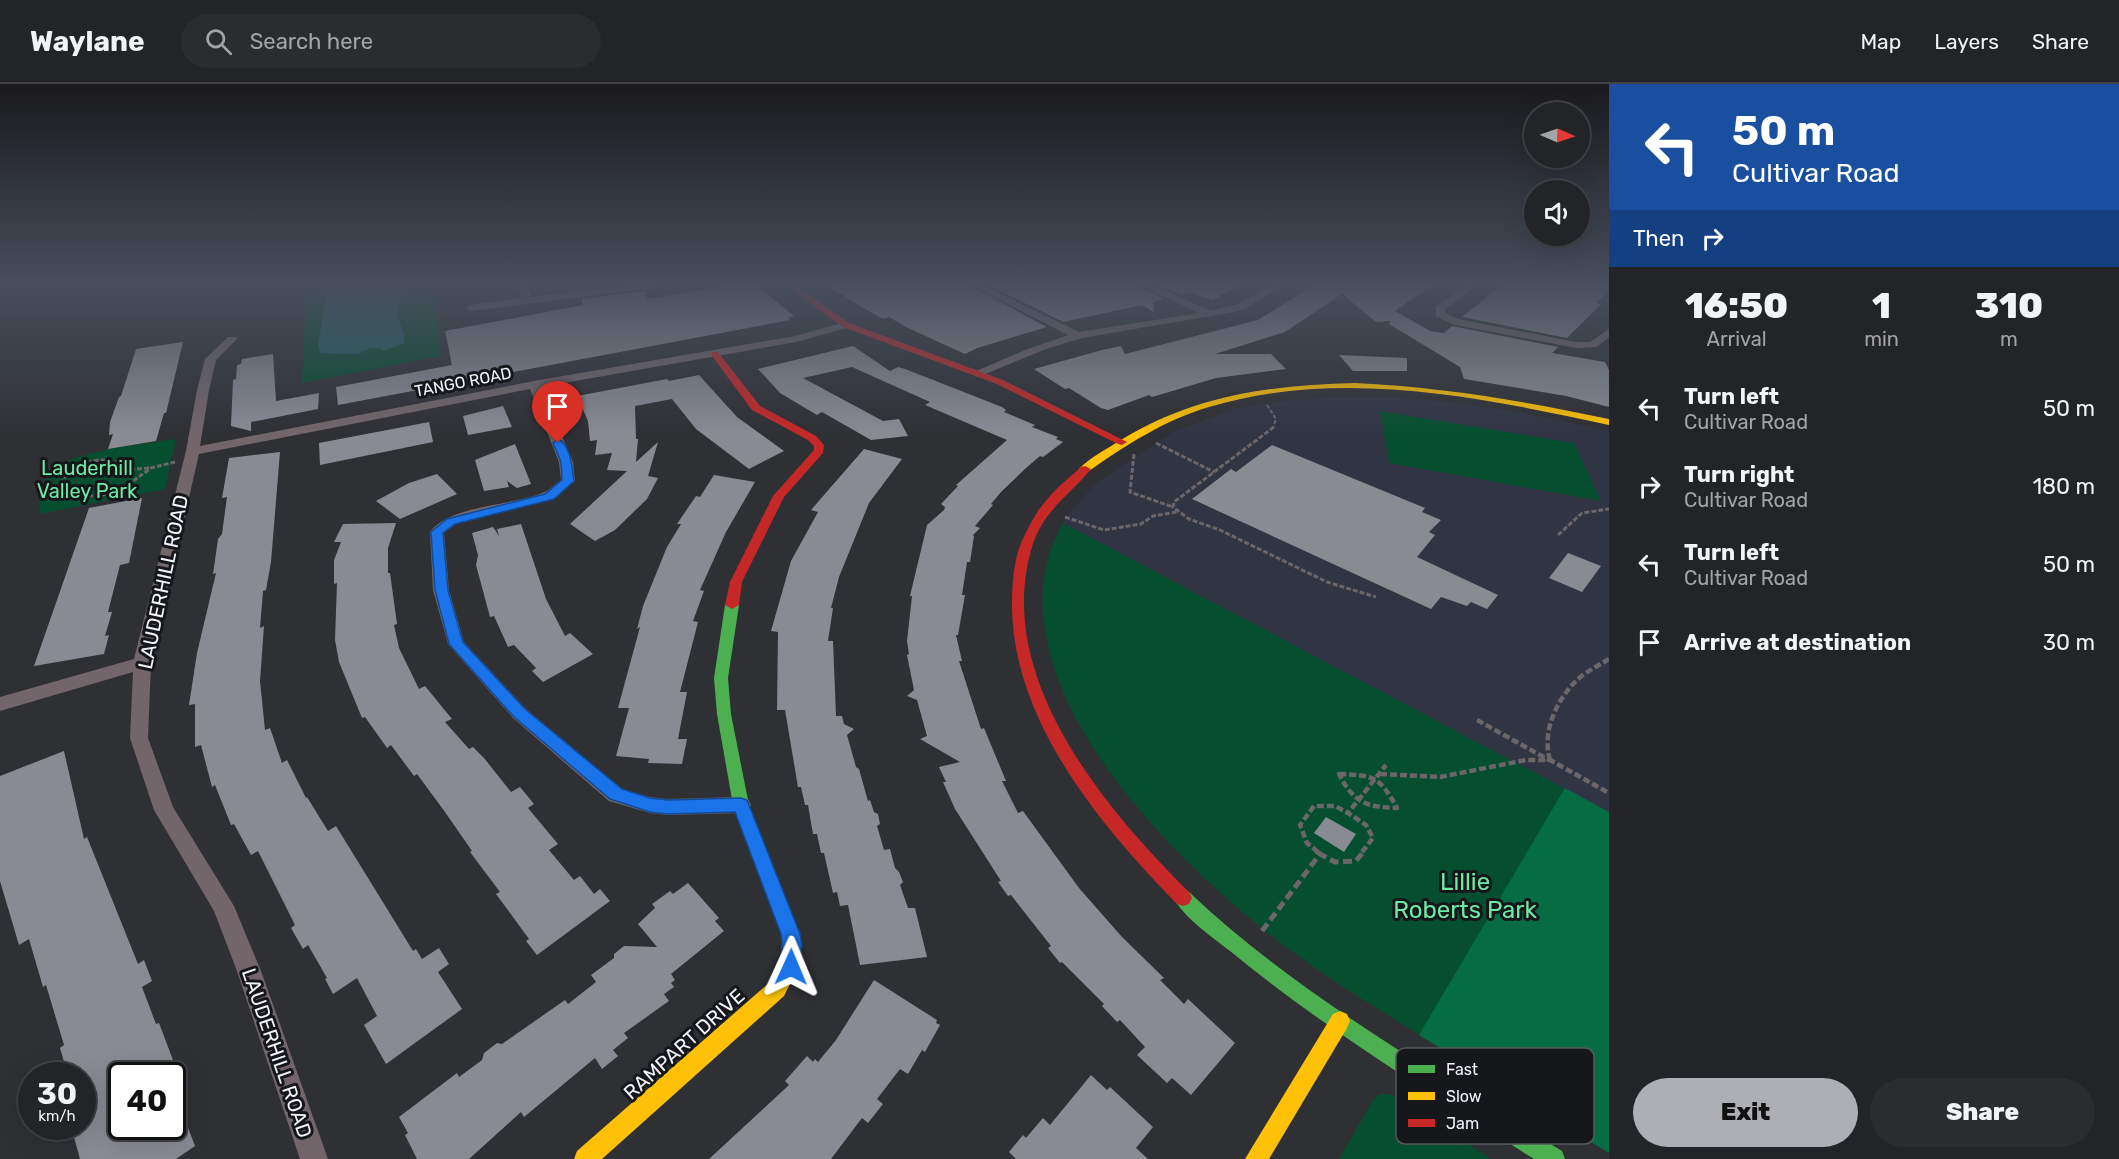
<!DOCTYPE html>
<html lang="en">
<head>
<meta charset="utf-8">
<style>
	body { margin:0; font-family:Rubik,sans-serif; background:#2b2c2f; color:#f1f3f6; height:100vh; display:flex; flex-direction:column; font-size:22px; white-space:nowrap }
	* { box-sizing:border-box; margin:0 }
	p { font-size:20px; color:#a3a4a7 }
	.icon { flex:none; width:33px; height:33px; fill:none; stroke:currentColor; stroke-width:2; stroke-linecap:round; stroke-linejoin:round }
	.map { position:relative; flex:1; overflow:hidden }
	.side { display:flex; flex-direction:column; background:#232427; width:510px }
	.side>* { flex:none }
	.hud { background:#1a4fa0; color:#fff; overflow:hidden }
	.needle { width:39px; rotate:92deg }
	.controls { position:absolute; left:1524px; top:18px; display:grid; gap:12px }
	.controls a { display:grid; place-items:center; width:66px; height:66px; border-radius:50%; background:#232427; box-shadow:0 6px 24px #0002,0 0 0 2px #404144; font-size:30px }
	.speed { position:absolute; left:18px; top:978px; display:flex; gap:12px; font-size:30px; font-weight:700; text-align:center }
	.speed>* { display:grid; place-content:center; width:78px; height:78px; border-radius:50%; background:#232427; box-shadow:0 6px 24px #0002,0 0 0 2px #404144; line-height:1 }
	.speed small { font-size:15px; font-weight:400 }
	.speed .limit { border:3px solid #111; border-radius:9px; background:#fff; color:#111 }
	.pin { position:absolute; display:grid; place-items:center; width:51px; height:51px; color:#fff; margin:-62px -26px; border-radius:50% 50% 50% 0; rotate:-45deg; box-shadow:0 0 6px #0007 }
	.pin .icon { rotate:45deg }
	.me { position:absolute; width:66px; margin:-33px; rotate:1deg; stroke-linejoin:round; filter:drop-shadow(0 0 4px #0008) }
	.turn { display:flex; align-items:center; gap:21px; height:126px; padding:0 24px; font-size:27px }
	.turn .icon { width:78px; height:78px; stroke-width:2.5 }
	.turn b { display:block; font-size:42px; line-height:51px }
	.then { display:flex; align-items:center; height:57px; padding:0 24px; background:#0003; gap:12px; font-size:22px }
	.eta { display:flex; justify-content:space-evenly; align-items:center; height:102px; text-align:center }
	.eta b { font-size:36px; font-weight:800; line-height:42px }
	.primary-button { display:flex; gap:12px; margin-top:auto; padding:12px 24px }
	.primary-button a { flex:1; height:69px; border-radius:36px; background:#aeafb5; color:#111; font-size:24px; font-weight:800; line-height:69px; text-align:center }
	.primary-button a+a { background:#2b2c2f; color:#f1f3f6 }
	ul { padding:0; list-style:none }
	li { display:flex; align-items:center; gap:18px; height:78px; padding:0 24px }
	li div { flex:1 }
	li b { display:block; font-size:22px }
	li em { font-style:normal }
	header { display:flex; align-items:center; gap:36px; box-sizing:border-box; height:84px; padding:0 30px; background:#232427; border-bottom:2px solid #404144 }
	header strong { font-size:28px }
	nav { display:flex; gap:33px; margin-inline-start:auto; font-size:21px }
	.search { width:420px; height:54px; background:#2b2c2f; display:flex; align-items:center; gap:15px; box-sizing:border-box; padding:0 21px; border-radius:33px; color:#a3a4a7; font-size:22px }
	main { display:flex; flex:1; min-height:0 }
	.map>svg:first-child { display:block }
	.built { fill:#313543 }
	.green { fill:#064e30 }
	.forest { fill:#066c44 }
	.water { fill:#1e6264 }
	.building { fill:#898b93 }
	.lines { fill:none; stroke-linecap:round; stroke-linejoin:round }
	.path-far3 { stroke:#6c6569; stroke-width:2; stroke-dasharray:4 2; stroke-linecap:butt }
	.path-far2 { stroke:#6c6569; stroke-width:3; stroke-dasharray:5 2; stroke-linecap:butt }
	.path-far1 { stroke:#6c6569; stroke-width:4.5; stroke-dasharray:7 3; stroke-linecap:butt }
	.path { stroke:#6c6569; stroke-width:5; stroke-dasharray:9 4.5; stroke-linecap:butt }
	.street { fill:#72666a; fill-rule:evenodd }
	.fast { fill:#4caf50; fill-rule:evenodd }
	.slow { fill:#ffc107; fill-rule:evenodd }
	.jam { fill:#c62828; fill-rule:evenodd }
	.route { fill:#1a73e8; stroke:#114b97; stroke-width:1.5 }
	.labels { text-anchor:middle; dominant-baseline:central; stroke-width:6; stroke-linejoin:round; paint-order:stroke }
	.far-street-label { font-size:16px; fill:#f2f4fa; stroke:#15171b }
	.park-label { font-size:20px; fill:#6eeaa6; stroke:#15171b }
	.street-label { font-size:20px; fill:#f2f4fa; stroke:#15171b }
	.near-park-label { font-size:24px; fill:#6eeaa6; stroke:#15171b }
	.key { fill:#15171b; stroke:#57595e; stroke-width:1.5 }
	.key-label { font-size:16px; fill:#f2f4fa }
</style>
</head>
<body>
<header>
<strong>Waylane</strong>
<div class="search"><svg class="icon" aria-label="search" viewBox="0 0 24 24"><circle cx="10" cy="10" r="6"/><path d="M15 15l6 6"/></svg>Search here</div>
<nav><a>Map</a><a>Layers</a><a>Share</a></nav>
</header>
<main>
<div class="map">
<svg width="1609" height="1075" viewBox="0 0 1609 1075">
	<rect width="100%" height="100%" fill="#2f3034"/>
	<!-- built -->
	<polygon class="built" points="1338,313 1390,313 1456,319 1514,327 1609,347 1609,728 1063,439 1072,425 1099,397 1175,347 1234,325 1272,318"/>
	<!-- green -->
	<g class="green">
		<polygon points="307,200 433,200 441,272 302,299"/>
		<polygon points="1380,327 1574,359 1601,417 1389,379"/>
		<path d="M176,355L165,405L40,430C38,417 42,397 52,387C73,366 145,360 176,355Z"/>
		<path d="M1063,439L1609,728V1069C1549,1031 1488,994 1428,956C1374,923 1319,889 1269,850C1170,771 1015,618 1047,477C1050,464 1057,452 1063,439Z"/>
		<polygon points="1381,1009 1392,1011 1406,1019 1491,1075 1339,1075 1373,1016"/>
	</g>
	<!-- forest -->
	<polygon class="forest" points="1565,704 1609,728 1609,1069 1419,951"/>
	<!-- water -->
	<polygon class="water" points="328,200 403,200 397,232 404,250 404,259 383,267 380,264 370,264 358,270 321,269 318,262"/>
	<!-- building -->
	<g class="building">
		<polygon points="735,200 755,200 794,232 788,234 790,236 338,321 336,303 452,281 445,247 583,221 582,215 646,207 647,215"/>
		<polygon points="825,200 966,200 1047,243 977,264 965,270 906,243 889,233 883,235 870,228"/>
		<polygon points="986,200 1135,200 1164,215 1153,218 1154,228 1142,221 1063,238"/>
		<polygon points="1156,200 1241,200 1213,216 1192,209 1182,211"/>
		<polygon points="1315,200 1433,200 1395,227 1430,247 1444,249 1452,242 1558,263 1552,269 1605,278 1609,286 1609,323 1566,312 1464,295 1460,283 1389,240 1391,237 1376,238 1342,210 1285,248 1215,270 1271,270 1286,285 1216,294 1152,313 1149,311 1108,326 1101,324 1069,304 1065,305 1034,285 1102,266 1121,262 1125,270 1258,236"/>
		<polygon points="1503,200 1609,200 1609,206 1596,219 1601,220 1567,254 1462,233"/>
		<polygon points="183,258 166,329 164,329 156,357 108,365 113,350 109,351 110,338 119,313 121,312 136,265"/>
		<polygon points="853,262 890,287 898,283 905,285 1002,323 1006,326 1004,328 1035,341 1032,343 1058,353 1056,355 1063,358 1043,373 1040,372 1026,384 1001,408 991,420 993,421 975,442 980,444 973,451 974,452 970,478 967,478 962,511 965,511 958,551 956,551 962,577 959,577 981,645 984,644 1006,697 1002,697 1018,729 1023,727 1079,804 1122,853 1164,894 1160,896 1184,920 1188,915 1235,959 1191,1011 1172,994 1167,999 1137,971 1145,963 1120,936 1117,938 1102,922 1104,920 1062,878 1060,879 1048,864 1051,862 1011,811 1008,812 998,798 1001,797 955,725 943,698 946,698 939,683 960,678 920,655 927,652 917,616 907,612 914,606 907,571 909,570 907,557 912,512 910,512 927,441 944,426 945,423 941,420 958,402 956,401 1007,356 925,321 930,318 852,283 803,294 883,337 899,335 908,352 871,356 822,328 817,331 780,309 758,285"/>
		<polygon points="273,270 276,317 319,309 318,325 251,338 251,347 231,342 233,296 236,295 237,281 241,280 242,275"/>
		<polygon points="1339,271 1407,274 1407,287 1353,287"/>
		<polygon points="699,291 737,333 784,367 749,385 696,345 672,315 635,322 636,355 638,355 636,378 658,358 648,392 658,394 647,415 615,446 595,457 570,440 627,387 607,386 612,369 595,371 597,356 590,357 588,337 577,312 667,295 669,297"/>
		<polygon points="503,322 512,343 468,351 463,332"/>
		<polygon points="429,338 433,358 320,381 319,359"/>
		<polygon points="515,360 531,400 517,404 507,397 509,403 484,407 475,376"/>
		<polygon points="1272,361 1425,424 1422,428 1441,436 1429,448 1435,451 1417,473 1498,511 1487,525 1471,518 1467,522 1441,513 1431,525 1192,415 1231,385 1236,388"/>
		<polygon points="864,365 902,375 869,419 839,493 831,524 833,524 828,557 833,557 836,632 842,632 844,640 854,645 847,651 856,683 859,685 868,717 870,716 874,728 878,730 880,740 877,742 884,766 890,765 895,784 899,788 903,798 900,801 908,824 915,824 927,873 860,881 848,821 840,822 837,808 833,809 824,769 821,769 817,750 813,750 808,721 805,721 801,703 798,703 785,626 777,626 778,548 771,547 791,477 818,428 811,426"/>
		<polygon points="280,368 271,478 266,506 263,507 260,544 264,542 260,597 265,646 270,644 282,679 287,676 306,714 307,713 328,747 336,742 413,867 416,865 422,875 439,864 449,880 438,888 462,925 386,980 364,941 377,932 357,894 333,910 325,895 327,894 308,861 303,865 291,844 295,841 258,767 251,771 234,740 231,741 215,701 212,703 201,661 195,663 195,620 189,621 197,569 216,489 213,490 218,455 222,450 227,413 222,414 229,374"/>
		<polygon points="437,390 457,410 400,435 376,417 409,399"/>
		<polygon points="714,391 755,398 726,448 700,506 704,507 693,537 698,538 680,608 687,608 678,655 687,655 682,680 648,679 649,675 616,672 629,624 618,624 640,543 637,545 643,522 667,463 681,440 677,440 696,412 700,413"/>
		<polygon points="142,414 129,479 120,481 108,528 112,528 105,552 109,551 104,570 34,582 89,424"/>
		<polygon points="396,439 388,464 388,489 390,489 397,540 394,541 399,564 419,605 425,602 452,635 445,638 469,665 473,663 484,674 511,708 520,703 534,720 528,724 558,760 549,766 574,796 580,792 594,810 600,805 610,817 537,871 526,857 529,855 496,810 500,808 470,768 472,767 445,728 417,690 414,692 391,661 387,664 365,633 362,634 339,578 335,556 337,499 334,500 334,476 341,458 334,458 343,440"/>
		<polygon points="521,440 546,515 565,552 570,549 593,570 543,598 532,587 536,584 514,561 508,563 494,532 490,533 476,481 478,471 472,449 493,443 499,452 497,445"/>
		<polygon points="1568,469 1601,482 1582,508 1549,494"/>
		<polygon points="64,667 84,755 87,753 138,880 144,876 152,897 142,903 156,940 159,939 179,992 122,992 122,1042 172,1042 174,1007 195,1062 176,1075 80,1075 71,1042 82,1042 82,992 68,992 60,964 64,961 46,901 43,903 29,855 19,861 0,797 0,692"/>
		<polygon points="1326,733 1356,750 1344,768 1314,749"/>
		<polygon points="688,799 719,834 715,837 724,847 671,890 675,896 671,899 674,903 664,910 669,917 624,949 628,954 613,966 618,972 602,985 595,974 524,1033 521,1028 469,1075 417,1075 405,1051 408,1049 399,1033 457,989 459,993 482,976 484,969 497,959 502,960 565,916 568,920 596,898 591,891 614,874 614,870 624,862 657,863 638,840 655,824 652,820 670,807 673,810"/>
		<polygon points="874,896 937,936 936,939 940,941 925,968 922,966 908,990 900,985 877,1015 883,1020 868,1039 862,1034 831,1075 709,1075 789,1001 785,997 807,972 813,978 815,975 818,978 836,956"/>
		<polygon points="1091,991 1107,1006 1110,1003 1153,1043 1136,1064 1148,1075 1016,1075 1009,1068 1023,1051 1026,1054 1043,1034 1050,1041"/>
	</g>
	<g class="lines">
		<!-- path-far3 -->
		<g class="path-far3">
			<polyline points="0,202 10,200"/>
			<polyline points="1267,321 1276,335 1273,344"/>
		</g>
		<!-- path-far2 -->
		<g class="path-far2">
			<polyline points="1274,343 1174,418 1173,423 1189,435 1220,446 1327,498 1376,513"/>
			<polyline points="1156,359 1214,388"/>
			<polyline points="1134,370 1130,408 1173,423"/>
			<path d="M149,384L125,386L118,384V379C96,370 67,382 58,405L73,413L103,411L129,400L151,384L175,378"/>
			<polyline points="1065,433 1104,446 1141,440 1153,432 1177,428"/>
			<polyline points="1558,451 1582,429 1609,425"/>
		</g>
		<!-- path-far1 -->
		<g class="path-far1">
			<polyline points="1477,636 1549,676"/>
			<path d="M1550,676C1542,649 1555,619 1574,599C1583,589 1598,582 1609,575"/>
			<path d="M1339,690C1374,691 1380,693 1397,724C1366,723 1354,719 1339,690Z"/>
			<polyline points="1380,690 1440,693 1526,676 1550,676 1609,709"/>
			<polyline points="1318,768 1307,759 1300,741 1314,722 1335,722 1348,729"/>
			<polyline points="1362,768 1373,754 1366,741 1348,729 1386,681"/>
		</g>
		<!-- path -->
		<g class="path">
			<polyline points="1316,767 1320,770"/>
			<polyline points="1262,847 1320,770 1335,778 1356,777 1364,767"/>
		</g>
		<!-- street -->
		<g class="street">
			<polygon points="517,200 527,200 531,213 637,200 665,200 660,203 471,227 466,224 471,221 522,214"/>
			<polygon points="968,200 981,200 1079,248 1199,229 1137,200 1151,200 1211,227 1238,220 1273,200 1285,200 1246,224 1234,228 1082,254 1046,265 978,293 974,292 974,288 1025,266 1068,251"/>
			<polygon points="1467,200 1478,200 1445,226 1445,229 1458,235 1576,258 1590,258 1609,245 1609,253 1597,263 1576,264 1455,241 1436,232 1436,223"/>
			<path d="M846,238L850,239V243L796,258L541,303L573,378L575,397L554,415L456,440L444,449L449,506L464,558L525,624L622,705L650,713L668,715L741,713L748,715L751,721L748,727L741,729L668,731L650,729L609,717L513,634L448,560L433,506L430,448C450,421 511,422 542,409C549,407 555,400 561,396L559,378L530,305L199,370L151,579L148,654L173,723L234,822L261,887L328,1075H300L237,887L214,827L154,726L130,654L133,588L0,627V613L134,575L186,367L197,306L205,275L228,253H236L237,255L216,276L209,306L200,362L534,297L795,252Z"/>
		</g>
		<!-- fast -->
		<g class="fast">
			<polygon points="732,517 739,521 728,594 731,630 749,721 800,852 798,858 791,861 784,858 782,852 733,721 717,630 714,594 725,521"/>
			<path d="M1183,806L1189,808C1299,912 1435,988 1562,1067L1565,1075H1534C1430,1009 1325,945 1230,867C1213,854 1182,832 1174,814L1177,808Z"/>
		</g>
		<!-- slow -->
		<g class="slow">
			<path d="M1355,299C1441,303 1525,317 1609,335V341C1479,313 1340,284 1209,323C1165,336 1126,361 1089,387H1081L1079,385C1090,373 1107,365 1121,356C1195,311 1271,301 1355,299Z"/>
			<path d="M791,843L798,846C808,869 794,892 784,912L602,1075H574L577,1067L770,898L781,879L782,852L784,846Z"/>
			<polygon points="1340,927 1347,930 1350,937 1347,944 1269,1075 1245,1075 1333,930"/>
		</g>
		<!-- jam -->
		<g class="jam">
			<polygon points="784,200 793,200 849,239 1003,296 1127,358 1122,361 1118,360 997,300 843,243"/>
			<polygon points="712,268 718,268 760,322 816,352 824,361 823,369 784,413 742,498 739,521 732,525 725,521 730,498 773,412 814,366 814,362 808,356 752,326 712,272"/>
			<path d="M1085,382L1091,385C1070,411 1044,426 1033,460C991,590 1104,724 1189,808L1192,814L1189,820L1183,822L1177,820C1101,742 1014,639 1012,524C1012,503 1013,477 1022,457C1028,444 1036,428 1045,418C1055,405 1069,394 1081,383Z"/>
		</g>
	</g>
	<!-- sky -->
	<linearGradient id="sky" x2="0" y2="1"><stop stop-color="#1a1a1d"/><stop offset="0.57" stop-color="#474e5c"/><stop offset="1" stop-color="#474e5c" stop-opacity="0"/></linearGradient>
	<rect width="1609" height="350" fill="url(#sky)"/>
	<!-- route -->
	<path class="route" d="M558,355C571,361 572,384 574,397L554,415L455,440L443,449L448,506L463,558L525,625L622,705L650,714L668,716L741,714L747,716L800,850L802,861L797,889L791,892L784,889C779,877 784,863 781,850L735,728L668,730L650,728L610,715L514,633L449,560L435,506L431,448L447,435L545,410L562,396L561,378L553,359Z"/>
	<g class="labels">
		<!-- far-street labels -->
		<g class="far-street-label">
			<text transform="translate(463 298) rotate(-11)">TANGO ROAD</text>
		</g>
		<!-- park labels -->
		<g class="park-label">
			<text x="87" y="384">Lauderhill<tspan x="87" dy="23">Valley Park</tspan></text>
		</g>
		<!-- street labels -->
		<g class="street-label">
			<text transform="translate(163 498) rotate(-78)">LAUDERHILL ROAD</text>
			<text transform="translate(684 960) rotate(-42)">RAMPART DRIVE</text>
			<text transform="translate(277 969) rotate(71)">LAUDERHILL ROAD</text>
		</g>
		<!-- near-park labels -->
		<g class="near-park-label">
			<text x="1465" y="798">Lillie<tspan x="1465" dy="28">Roberts Park</tspan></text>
		</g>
	</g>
	<!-- legend -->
	<rect x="1396" y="964" width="198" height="96" rx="9" class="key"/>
	<rect x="1408" y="981" width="27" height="8" fill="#4caf50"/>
	<rect x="1408" y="1008" width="27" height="8" fill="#ffc107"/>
	<rect x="1408" y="1035" width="27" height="8" fill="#c62828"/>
	<g class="key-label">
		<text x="1446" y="991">Fast</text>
		<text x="1446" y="1018">Slow</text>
		<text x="1446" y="1045">Jam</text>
	</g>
</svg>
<div class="controls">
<a><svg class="needle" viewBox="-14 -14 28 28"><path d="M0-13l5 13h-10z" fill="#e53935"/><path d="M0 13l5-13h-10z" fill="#a3a4a7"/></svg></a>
<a><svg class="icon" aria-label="sound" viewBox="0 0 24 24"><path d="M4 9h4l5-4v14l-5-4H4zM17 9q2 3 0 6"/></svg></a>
</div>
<div class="speed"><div>30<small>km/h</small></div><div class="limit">40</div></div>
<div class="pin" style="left:558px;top:359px;background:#d93025"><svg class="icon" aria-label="arrive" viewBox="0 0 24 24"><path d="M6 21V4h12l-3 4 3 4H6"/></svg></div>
<svg class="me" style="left:791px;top:883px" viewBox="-20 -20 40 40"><path d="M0-17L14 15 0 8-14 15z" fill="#1a73e8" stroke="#fff" stroke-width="4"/></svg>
</div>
<section class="side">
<div class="hud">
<div class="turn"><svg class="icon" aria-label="left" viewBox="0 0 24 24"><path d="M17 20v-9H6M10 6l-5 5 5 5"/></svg><div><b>50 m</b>Cultivar Road</div></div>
<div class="then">Then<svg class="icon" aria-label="right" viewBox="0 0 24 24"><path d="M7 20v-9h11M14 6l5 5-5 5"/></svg></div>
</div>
<div class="eta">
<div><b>16:50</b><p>Arrival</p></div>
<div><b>1</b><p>min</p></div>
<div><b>310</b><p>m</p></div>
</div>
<ul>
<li><svg class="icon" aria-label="left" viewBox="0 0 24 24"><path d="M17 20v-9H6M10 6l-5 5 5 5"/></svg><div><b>Turn left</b><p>Cultivar Road</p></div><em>50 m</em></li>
<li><svg class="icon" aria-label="right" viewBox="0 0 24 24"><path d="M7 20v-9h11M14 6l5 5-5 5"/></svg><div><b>Turn right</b><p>Cultivar Road</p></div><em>180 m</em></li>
<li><svg class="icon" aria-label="left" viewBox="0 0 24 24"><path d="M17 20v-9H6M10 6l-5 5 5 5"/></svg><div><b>Turn left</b><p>Cultivar Road</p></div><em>50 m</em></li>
<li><svg class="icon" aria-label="arrive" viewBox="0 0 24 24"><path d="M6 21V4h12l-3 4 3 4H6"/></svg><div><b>Arrive at destination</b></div><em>30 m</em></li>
</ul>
<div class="primary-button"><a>Exit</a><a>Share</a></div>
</section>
</main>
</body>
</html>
